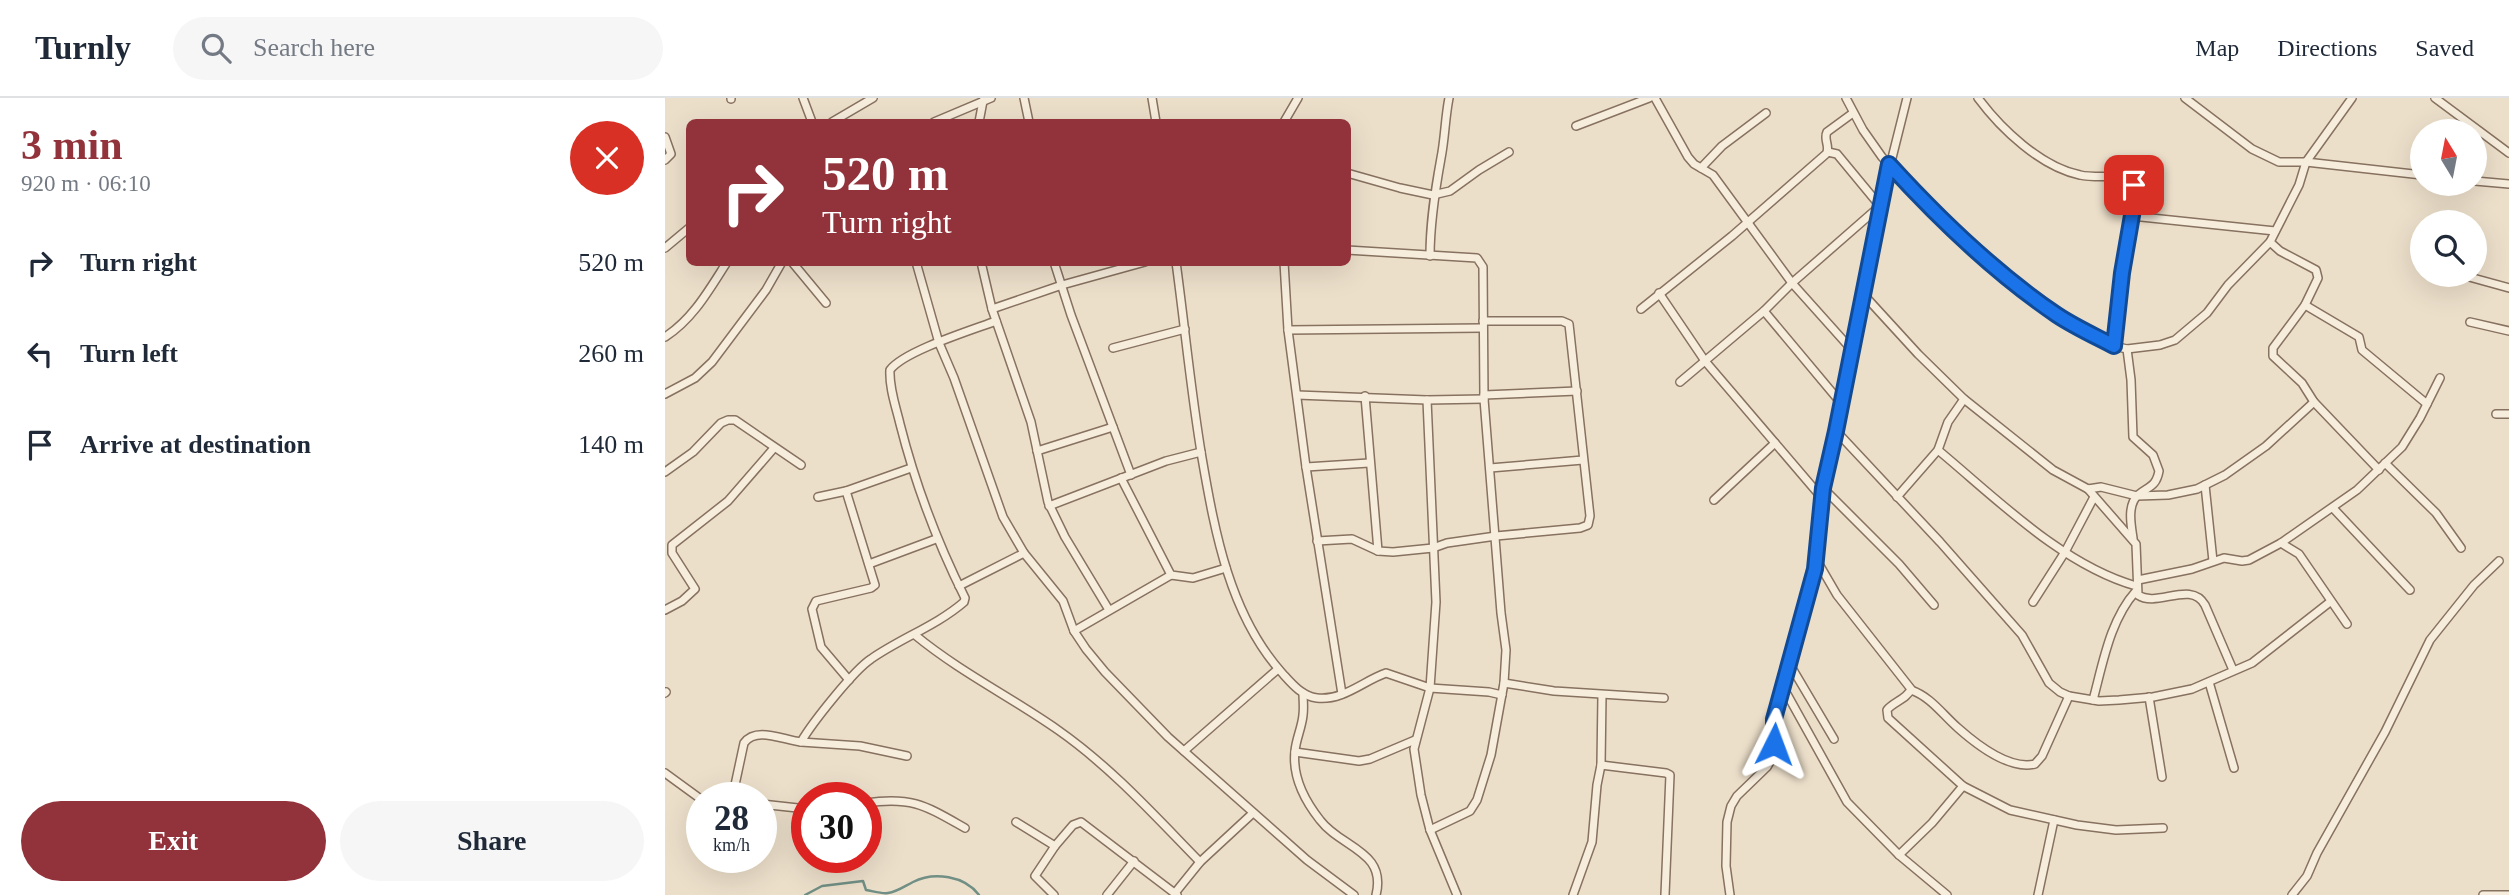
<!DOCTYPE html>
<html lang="en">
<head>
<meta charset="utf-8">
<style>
	body { margin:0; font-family:"Times New Roman",serif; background:#f6f6f7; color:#1f2937; height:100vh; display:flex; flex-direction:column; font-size:26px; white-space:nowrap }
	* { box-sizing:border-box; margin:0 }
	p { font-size:23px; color:#747a83 }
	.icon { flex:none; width:38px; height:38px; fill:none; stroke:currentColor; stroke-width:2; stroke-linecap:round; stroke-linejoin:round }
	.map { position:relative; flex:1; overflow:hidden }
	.side { display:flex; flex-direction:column; background:#fff; width:665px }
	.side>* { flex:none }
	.banner { position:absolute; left:21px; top:21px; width:665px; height:147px; border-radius:10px; box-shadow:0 7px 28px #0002; background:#92333c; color:#fff; overflow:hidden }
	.needle { width:46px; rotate:350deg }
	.fabs { position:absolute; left:1745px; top:21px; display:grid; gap:14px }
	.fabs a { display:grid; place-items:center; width:77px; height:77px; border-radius:50%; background:#fff; box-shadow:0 7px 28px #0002; font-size:35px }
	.speed { position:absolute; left:21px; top:684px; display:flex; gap:14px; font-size:35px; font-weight:700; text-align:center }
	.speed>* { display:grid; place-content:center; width:91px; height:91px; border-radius:50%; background:#fff; box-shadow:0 7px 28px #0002; line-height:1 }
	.speed small { font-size:18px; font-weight:400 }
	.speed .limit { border:10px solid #d22; background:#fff; color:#111 }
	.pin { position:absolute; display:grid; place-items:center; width:60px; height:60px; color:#fff; margin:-30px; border-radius:14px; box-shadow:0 4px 10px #0006 }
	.me { position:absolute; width:77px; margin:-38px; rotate:3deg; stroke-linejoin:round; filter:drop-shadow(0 0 5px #0008) }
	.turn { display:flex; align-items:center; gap:24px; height:147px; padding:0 21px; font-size:32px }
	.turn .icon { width:91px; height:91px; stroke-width:2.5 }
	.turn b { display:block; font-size:49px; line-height:60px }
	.round { display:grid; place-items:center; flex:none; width:74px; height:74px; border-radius:37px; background:#f6f6f7 }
	.overview { display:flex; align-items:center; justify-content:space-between; height:119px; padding:0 21px }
	h1 { font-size:42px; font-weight:700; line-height:52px; color:#92333c }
	.cta { display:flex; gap:14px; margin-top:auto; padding:14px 21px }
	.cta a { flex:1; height:80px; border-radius:42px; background:#92333c; color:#fff; font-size:28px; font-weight:700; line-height:80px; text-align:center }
	.cta a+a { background:#f6f6f7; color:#1f2937 }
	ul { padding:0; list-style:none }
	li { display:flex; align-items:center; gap:21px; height:91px; padding:0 21px }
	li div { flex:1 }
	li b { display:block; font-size:26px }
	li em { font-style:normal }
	header { display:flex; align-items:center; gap:42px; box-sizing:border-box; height:98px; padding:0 35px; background:#fff; border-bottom:2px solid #e0e1e3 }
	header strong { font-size:33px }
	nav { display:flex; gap:38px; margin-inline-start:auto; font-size:24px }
	.search { width:490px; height:63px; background:#f6f6f7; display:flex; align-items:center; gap:18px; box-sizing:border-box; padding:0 24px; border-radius:38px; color:#747a83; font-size:26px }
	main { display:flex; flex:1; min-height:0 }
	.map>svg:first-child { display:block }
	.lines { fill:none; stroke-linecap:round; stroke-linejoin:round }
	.stream { stroke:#718f85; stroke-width:2.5 }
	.minor-casing { stroke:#87715f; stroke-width:10 }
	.minor { stroke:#f7eddd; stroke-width:7 }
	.route-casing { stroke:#114b97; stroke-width:18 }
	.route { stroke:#1a73e8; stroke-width:12 }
</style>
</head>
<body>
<header>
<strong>Turnly</strong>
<div class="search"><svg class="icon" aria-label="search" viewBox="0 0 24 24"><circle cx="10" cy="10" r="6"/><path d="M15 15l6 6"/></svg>Search here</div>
<nav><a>Map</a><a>Directions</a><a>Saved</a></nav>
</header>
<main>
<section class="side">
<div class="overview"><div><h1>3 min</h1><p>920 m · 06:10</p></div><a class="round" style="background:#d93025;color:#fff"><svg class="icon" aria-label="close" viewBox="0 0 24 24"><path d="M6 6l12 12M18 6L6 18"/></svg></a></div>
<ul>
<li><svg class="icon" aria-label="right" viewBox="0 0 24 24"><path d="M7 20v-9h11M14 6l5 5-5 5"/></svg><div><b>Turn right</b></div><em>520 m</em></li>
<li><svg class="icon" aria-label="left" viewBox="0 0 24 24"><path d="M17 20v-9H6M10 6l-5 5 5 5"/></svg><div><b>Turn left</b></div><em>260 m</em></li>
<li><svg class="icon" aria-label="arrive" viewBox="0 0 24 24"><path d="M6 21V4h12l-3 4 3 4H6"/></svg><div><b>Arrive at destination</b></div><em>140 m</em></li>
</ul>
<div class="cta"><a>Exit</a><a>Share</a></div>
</section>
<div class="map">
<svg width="1844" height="797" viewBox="0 0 1844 797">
	<rect width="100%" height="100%" fill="#ecdfca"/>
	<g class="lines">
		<!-- stream -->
		<path class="stream" d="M140,797L157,788L198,783L201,792C208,793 216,796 223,795C232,794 240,788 248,784C269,773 300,778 314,797"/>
		<defs>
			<g id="minor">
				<polyline points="66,0 66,1"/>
				<polyline points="138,0 147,24"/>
				<polyline points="359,0 364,24"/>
				<polyline points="487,0 491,24"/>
				<polyline points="990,0 1023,59 1029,66 1048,77 1127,185 1187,252"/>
				<polyline points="1181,0 1198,32 1217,59 1303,147 1394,218 1449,248 1462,251 1495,247 1510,242 1542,215 1563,187 1605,144 1634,87 1641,64 1687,0"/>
				<path d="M1313,0C1336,31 1376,69 1415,77C1431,81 1456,75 1468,84L1470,100L1457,175L1449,248"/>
				<polyline points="1520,0 1587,51 1614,64 1641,64 1757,77"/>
				<polyline points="1770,0 1844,55"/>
				<polyline points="167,24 208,0"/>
				<polyline points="269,24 326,0"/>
				<polyline points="314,24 318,3"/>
				<polyline points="619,24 633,0"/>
				<polyline points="911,28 984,0"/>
				<polyline points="0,39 6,56 0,62"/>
				<polyline points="1036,70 1057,48 1101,15"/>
				<polyline points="682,75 735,90 768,97 785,93 814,72 844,54"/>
				<polyline points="1810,83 1844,86"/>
				<polyline points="1467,118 1610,133"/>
				<polyline points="1605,144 1615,153 1651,172 1653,180 1640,207 1608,250 1608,258 1637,285 1649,304 1714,372"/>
				<polyline points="0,150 24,130"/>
				<polyline points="682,152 812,160 818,169 819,301 836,515 841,552 839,585 826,657 812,702 805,713 765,732"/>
				<path d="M765,158C765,124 770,93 776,60C780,40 780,20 784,0"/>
				<polyline points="127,164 161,205"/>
				<polyline points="251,164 274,245 289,280 338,419 359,455 398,503 409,533 421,551 440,574 503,639 642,762 689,797"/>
				<polyline points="316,164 327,211 366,324 383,404 400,439 444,512"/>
				<polyline points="389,164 406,217 466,377"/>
				<path d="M511,164C520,230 526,295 537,360C550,435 565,518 618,576C627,586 637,598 652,600C678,603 698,583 721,575L765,590L824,594L837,597"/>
				<polyline points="619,164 623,232 641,369 677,596"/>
				<polyline points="1797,177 1844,190"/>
				<polyline points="994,195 1040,263 1157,400"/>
				<polyline points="1199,197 1253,256 1299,301 1388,372 1423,391 1436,389 1472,398 1503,397 1532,391 1560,377 1601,348 1649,304"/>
				<polyline points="1640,207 1694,239 1697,252 1762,306"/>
				<polyline points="327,211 397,187 480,164"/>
				<path d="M976,211L1067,138L1161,56C1166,49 1158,42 1162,34L1188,15"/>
				<polyline points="1099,213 1176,305"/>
				<polyline points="1805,224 1844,233"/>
				<polyline points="623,232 817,230"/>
				<path d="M0,239C28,221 44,192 62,164"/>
				<polyline points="448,250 520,231"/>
				<path d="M1462,251L1466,282L1468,339L1488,357L1494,373C1491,389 1484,388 1473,397C1462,407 1466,427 1468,440"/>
				<polyline points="1015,284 1099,213 1127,185 1215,108 1172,56 1163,54"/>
				<polyline points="0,296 30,280 47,264 101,192 117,164"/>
				<polyline points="632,297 762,302 819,301"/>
				<polyline points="819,297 912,293"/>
				<polyline points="700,298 713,453"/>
				<polyline points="762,302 771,504 765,590 749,651 756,697 765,732 792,797"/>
				<polyline points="1831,316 1844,316"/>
				<polyline points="1171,333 1275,444 1357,537 1384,585 1395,594 1404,598 1434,603 1454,602 1488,599 1527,591 1587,565 1665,504"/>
				<path d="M1273,352C1332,401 1397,467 1471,488"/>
				<polyline points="372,353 448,329"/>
				<polyline points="1720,365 1771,415 1796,450"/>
				<polyline points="641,369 704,365"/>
				<polyline points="825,370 918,362"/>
				<polyline points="0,374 28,354 56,325 63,322 70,322 136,367"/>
				<polyline points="456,380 506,477 528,480 561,470"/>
				<polyline points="1540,387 1548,463"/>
				<polyline points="1158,390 1234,466 1269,507"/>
				<path d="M1423,391L1471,446L1473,497C1492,510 1526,482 1540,507L1568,572"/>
				<polyline points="181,393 210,487 206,490 151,503 147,511 156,549 184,582"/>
				<polyline points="153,399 181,393 246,370"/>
				<polyline points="1232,399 1273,352 1283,324 1299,301"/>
				<polyline points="1049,402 1110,345"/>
				<polyline points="384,408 501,363 536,354"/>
				<polyline points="1668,410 1745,492"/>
				<polyline points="652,443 687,441 713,453 728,454 768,450 782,445 831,438 915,430 923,427 925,418 904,226 897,223 818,223"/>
				<polyline points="1616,445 1634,456 1682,526"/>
				<path d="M1151,461L1172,497L1246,591C1242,601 1228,604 1222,612L1223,620L1298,688L1345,712L1412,727L1451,732L1498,730"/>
				<polyline points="204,466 271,441"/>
				<polyline points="1473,482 1527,471 1559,460 1577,463 1584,462 1616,445 1692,392 1737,349 1755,320 1775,280"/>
				<polyline points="294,488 359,455"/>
				<polyline points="1368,504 1400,454 1429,399"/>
				<polyline points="0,512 17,503 30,491 7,455 7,447 63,403 109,350"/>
				<polyline points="409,533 506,477"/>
				<path d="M250,537C295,574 346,599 393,632C446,669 490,718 535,764"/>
				<polyline points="1124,565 1169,641"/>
				<polyline points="1544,584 1569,670"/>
				<polyline points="839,585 889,593 999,600"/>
				<polyline points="1118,589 1182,704 1234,757 1282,797"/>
				<path d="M1246,592C1266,599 1277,616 1293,630C1311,646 1344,672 1370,666L1377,658L1404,598"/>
				<polyline points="0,595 1,594"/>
				<path d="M638,595C638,602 639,610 638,617C637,629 631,641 630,653C627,679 640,703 655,722C676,750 722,753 711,797"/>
				<polyline points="1484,599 1497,679"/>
				<path d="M1428,602C1438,565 1445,522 1471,493"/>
				<polyline points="136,644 195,648 242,658"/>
				<polyline points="519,653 613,571"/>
				<polyline points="630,654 694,663 705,661 750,642"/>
				<polyline points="936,667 1001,675 1005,677 1000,797"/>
				<polyline points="0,675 37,702"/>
				<path d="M59,700L70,687L79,645C91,628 118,642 136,644C147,625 189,572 206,561C236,540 271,528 299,504L300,500C271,442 251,389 235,326C231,309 224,290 225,272C239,253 307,232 331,223"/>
				<path d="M201,705C247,698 261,708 300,730"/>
				<polyline points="96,706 142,711"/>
				<polyline points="351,724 390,748 408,727 416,724 512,797"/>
				<polyline points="1234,757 1267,725 1298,688"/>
				<polyline points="510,795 535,764 588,715"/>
				<polyline points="389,797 370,778 390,748"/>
				<polyline points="442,797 469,763"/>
				<polyline points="908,797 927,744 932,687 936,667 937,597"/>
				<polyline points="1065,797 1061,768 1062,724 1066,708 1072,698 1102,669 1110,655 1109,621 1150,471 1158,390 1171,333 1215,108 1242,0"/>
				<polyline points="1373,797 1389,722"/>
				<polyline points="1627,797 1642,778 1652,755 1720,634 1765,542 1809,487 1834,463"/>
				<polyline points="1818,797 1844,797"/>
			</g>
		</defs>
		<!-- minor casing -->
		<use href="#minor" class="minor-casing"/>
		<!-- minor -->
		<use href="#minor" class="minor"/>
	</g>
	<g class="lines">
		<defs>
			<path id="route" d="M1109,646V621L1150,471L1158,390L1171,333L1224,66C1275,122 1330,175 1392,217C1410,229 1430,238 1449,248L1457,175L1470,100L1469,87"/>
		</defs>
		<!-- route casing -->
		<use href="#route" class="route-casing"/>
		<!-- route -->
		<use href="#route" class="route"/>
	</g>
</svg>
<div class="fabs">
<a><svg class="needle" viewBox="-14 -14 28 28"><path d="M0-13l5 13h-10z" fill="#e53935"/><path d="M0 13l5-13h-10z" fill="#747a83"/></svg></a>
<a><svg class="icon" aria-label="search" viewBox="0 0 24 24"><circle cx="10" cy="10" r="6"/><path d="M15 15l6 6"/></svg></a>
</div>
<div class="speed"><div>28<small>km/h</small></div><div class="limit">30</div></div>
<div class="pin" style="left:1469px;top:87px;background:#d93025"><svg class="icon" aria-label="arrive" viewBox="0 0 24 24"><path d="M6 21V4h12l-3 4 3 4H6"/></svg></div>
<svg class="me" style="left:1109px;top:646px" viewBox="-20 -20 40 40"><path d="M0-17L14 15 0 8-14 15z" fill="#1a73e8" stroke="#fff" stroke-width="4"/></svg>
<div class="banner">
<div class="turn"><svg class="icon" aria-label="right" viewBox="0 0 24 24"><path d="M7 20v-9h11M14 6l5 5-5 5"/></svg><div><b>520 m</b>Turn right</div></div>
</div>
</div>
</main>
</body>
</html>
